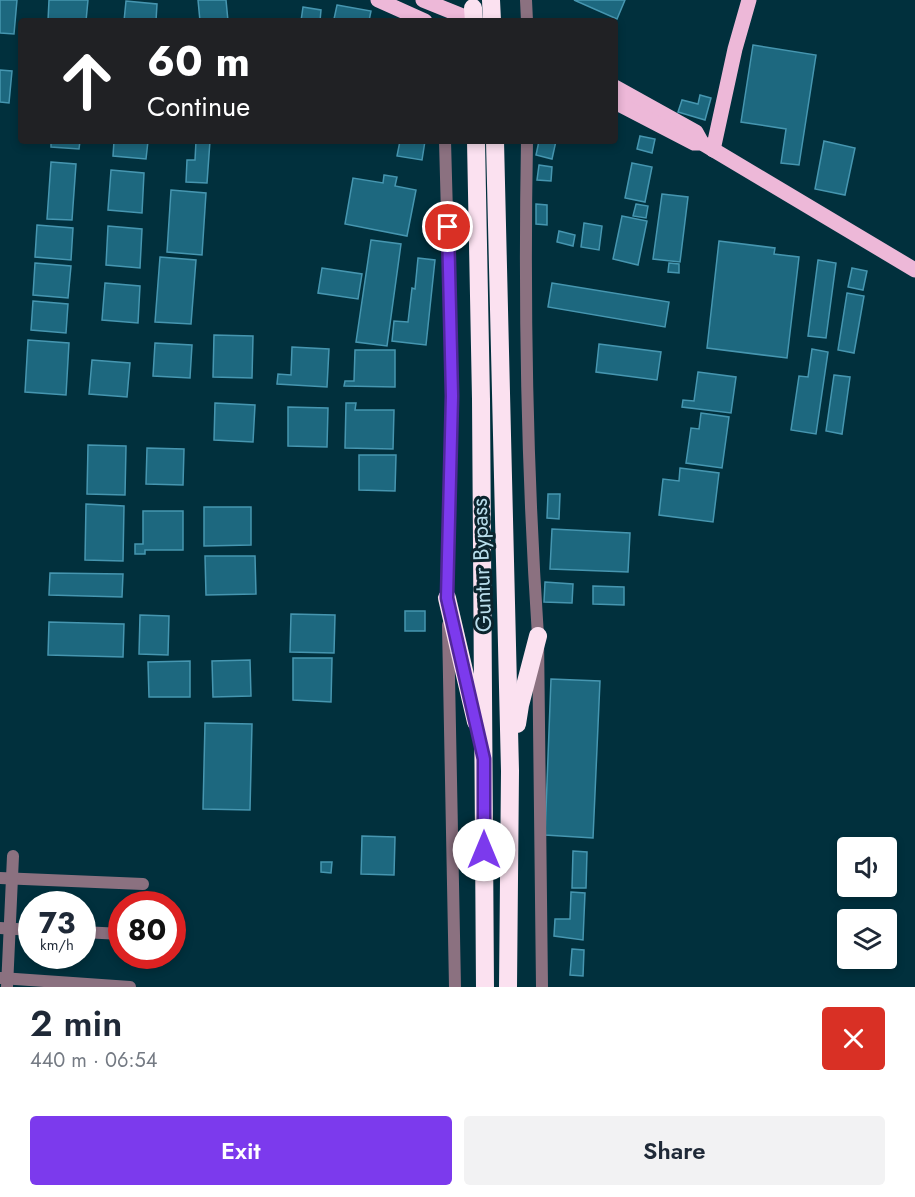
<!DOCTYPE html>
<html lang="en">
<head>
<meta charset="utf-8">
<style>
	body { margin:0; font-family:Jost,sans-serif; background:#f2f2f3; color:#1f2937; height:100vh; display:flex; flex-direction:column; font-size:22px; white-space:nowrap }
	* { box-sizing:border-box; margin:0 }
	p { font-size:20px; color:#747a83 }
	.icon { flex:none; width:33px; height:33px; fill:none; stroke:currentColor; stroke-width:2; stroke-linecap:round; stroke-linejoin:round }
	.map { position:relative; height:987px; overflow:hidden }
	.sheet { display:flex; flex-direction:column; background:#fff; flex:1 }
	.sheet>* { flex:none }
	.hud { position:absolute; left:18px; top:18px; width:600px; height:126px; border-radius:6px; box-shadow:0 3px 9px #0003; background:#202124; color:#fff; overflow:hidden }
	.buttons { position:absolute; left:837px; top:837px; display:grid; gap:12px }
	.buttons a { display:grid; place-items:center; width:60px; height:60px; border-radius:6px; background:#fff; box-shadow:0 3px 9px #0003; font-size:30px }
	.speed { position:absolute; left:18px; top:891px; display:flex; gap:12px; font-size:30px; font-weight:700; text-align:center }
	.speed>* { display:grid; place-content:center; width:78px; height:78px; border-radius:50%; background:#fff; box-shadow:0 3px 9px #0003; line-height:1 }
	.speed small { font-size:15px; font-weight:400 }
	.speed .limit { border:9px solid #d22; background:#fff; color:#111 }
	.pin { position:absolute; display:grid; place-items:center; width:51px; height:51px; color:#fff; margin:-26px; border:3px solid #fff; border-radius:50%; box-shadow:0 2px 6px #0007 }
	.me { position:absolute; width:66px; margin:-33px; rotate:0deg; stroke-linejoin:round; filter:drop-shadow(0 0 4px #0008) }
	.turn { display:flex; align-items:center; gap:21px; height:126px; padding:0 30px; font-size:27px }
	.turn .icon { width:78px; height:78px; stroke-width:2.5 }
	.turn b { display:block; font-size:42px; line-height:51px }
	.round { display:grid; place-items:center; flex:none; width:63px; height:63px; border-radius:6px; background:#f2f2f3 }
	.overview { display:flex; align-items:center; justify-content:space-between; height:102px; padding:0 30px }
	h1 { font-size:36px; font-weight:600; line-height:45px }
	.cta { display:flex; gap:12px; margin-top:auto; padding:12px 30px }
	.cta a { flex:1; height:69px; border-radius:6px; background:#7c3aed; color:#fff; font-size:24px; font-weight:600; line-height:69px; text-align:center }
	.cta a+a { background:#f2f2f3; color:#1f2937 }
	.map>svg:first-child { display:block }
	.building { fill:#1d687f; stroke:#4696b0; stroke-width:1.5 }
	.lines { fill:none; stroke-linecap:round; stroke-linejoin:round }
	.minor { stroke:#8b7180; stroke-width:12 }
	.major { stroke:#edb8d8; stroke-width:15 }
	.highway { stroke:#fbe1f0; stroke-width:18 }
	.highway-bridge { stroke:#fbe1f0; stroke-width:18 }
	.route-casing { stroke:#51269a; stroke-width:15 }
	.route { stroke:#7c3aed; stroke-width:10 }
	.labels { text-anchor:middle; dominant-baseline:central; stroke-width:6; stroke-linejoin:round; paint-order:stroke }
	.street-label { font-size:22px; fill:#b9deec; stroke:#0b242d }
</style>
</head>
<body>
<div class="map">
<svg width="915" height="987" viewBox="0 0 915 987">
	<rect width="100%" height="100%" fill="#01303d"/>
	<!-- building -->
	<g class="building">
		<polygon points="0,0 17,0 14,34 0,33"/>
		<polygon points="49,0 88,0 86,21 48,21"/>
		<polygon points="198,0 226,0 228,21 200,21"/>
		<polygon points="574,0 625,0 617,19"/>
		<polygon points="126,1 157,4 156,21 124,21"/>
		<polygon points="337,5 371,11 369,21 334,19"/>
		<polygon points="303,7 321,10 320,21 301,21"/>
		<polygon points="753,45 816,55 799,165 781,163 786,129 741,122"/>
		<polygon points="0,70 12,71 9,103 0,102"/>
		<polygon points="700,95 711,98 705,120 678,112 682,100 698,104"/>
		<polygon points="640,136 655,139 652,153 637,149"/>
		<polygon points="51,141 80,141 79,149 51,147"/>
		<polygon points="114,141 148,141 146,159 113,156"/>
		<polygon points="196,141 210,141 207,183 186,182 187,160 195,160"/>
		<polygon points="400,141 425,141 422,160 397,156"/>
		<polygon points="539,141 556,141 552,159 536,155"/>
		<polygon points="824,141 855,148 845,195 815,189"/>
		<polygon points="51,162 76,164 72,220 47,219"/>
		<polygon points="632,163 652,167 645,202 625,198"/>
		<polygon points="539,165 552,167 551,181 537,180"/>
		<polygon points="111,170 144,173 142,213 108,210"/>
		<polygon points="384,175 397,177 395,186 416,190 407,236 345,224 353,178 383,183"/>
		<polygon points="171,190 206,193 202,255 167,252"/>
		<polygon points="662,194 688,197 680,262 653,259"/>
		<polygon points="536,204 547,205 547,225 536,224"/>
		<polygon points="636,204 648,206 646,218 633,216"/>
		<polygon points="622,216 647,221 638,265 613,259"/>
		<polygon points="584,223 602,226 599,250 581,247"/>
		<polygon points="37,225 73,228 71,260 35,257"/>
		<polygon points="108,226 142,229 140,268 106,265"/>
		<polygon points="559,231 575,235 573,246 557,242"/>
		<polygon points="371,240 401,244 387,346 356,342"/>
		<polygon points="719,241 775,248 774,254 799,257 787,358 707,348"/>
		<polygon points="160,257 196,260 191,324 155,322"/>
		<polygon points="418,258 435,260 426,345 392,341 394,321 408,322 412,288 415,289"/>
		<polygon points="818,260 836,263 826,338 808,336"/>
		<polygon points="35,263 71,266 68,298 33,295"/>
		<polygon points="669,263 679,264 679,273 668,272"/>
		<polygon points="322,268 362,274 358,299 318,293"/>
		<polygon points="852,268 867,271 863,290 848,287"/>
		<polygon points="105,283 140,286 138,323 102,320"/>
		<polygon points="552,283 669,302 665,327 548,307"/>
		<polygon points="847,293 864,296 854,353 838,350"/>
		<polygon points="33,301 68,304 66,333 31,330"/>
		<polygon points="214,335 253,336 252,378 213,377"/>
		<polygon points="28,340 69,343 66,395 25,392"/>
		<polygon points="155,343 192,345 190,378 153,376"/>
		<polygon points="599,344 661,352 657,380 596,372"/>
		<polygon points="292,347 329,349 327,387 277,384 278,374 291,375"/>
		<polygon points="812,349 828,352 816,434 791,430 799,376 808,377"/>
		<polygon points="355,350 395,350 395,387 344,386 345,381 354,381"/>
		<polygon points="92,360 130,363 127,397 89,394"/>
		<polygon points="698,372 736,377 731,413 682,407 683,400 694,401"/>
		<polygon points="834,375 850,377 842,434 826,431"/>
		<polygon points="215,403 255,405 253,442 214,440"/>
		<polygon points="346,403 356,403 355,410 394,410 393,449 345,448"/>
		<polygon points="288,407 328,408 327,447 288,446"/>
		<polygon points="701,413 729,417 722,468 686,463 691,428 699,429"/>
		<polygon points="88,445 126,446 125,495 87,494"/>
		<polygon points="147,448 184,449 183,485 146,484"/>
		<polygon points="359,455 396,455 395,491 359,490"/>
		<polygon points="680,468 719,473 713,522 659,515 663,479 679,481"/>
		<polygon points="548,494 560,494 559,519 547,518"/>
		<polygon points="86,504 124,506 123,561 85,560"/>
		<polygon points="204,507 251,507 251,545 204,546"/>
		<polygon points="143,511 183,511 183,550 145,550 145,554 135,554 135,544 143,544"/>
		<polygon points="552,529 630,533 628,572 550,569"/>
		<polygon points="205,556 255,556 256,594 206,595"/>
		<polygon points="50,573 123,574 122,597 49,595"/>
		<polygon points="545,582 573,584 572,603 544,602"/>
		<polygon points="593,586 624,587 624,605 593,604"/>
		<rect x="405" y="611" width="20" height="20"/>
		<polygon points="291,614 335,615 334,653 290,652"/>
		<polygon points="140,615 169,616 168,655 139,654"/>
		<polygon points="49,622 124,624 123,657 48,655"/>
		<polygon points="293,658 332,658 331,702 293,700"/>
		<polygon points="250,660 251,696 213,697 212,661"/>
		<polygon points="190,661 190,697 149,697 148,662"/>
		<polygon points="551,679 600,681 593,838 545,835"/>
		<polygon points="205,723 252,724 250,810 203,809"/>
		<polygon points="362,836 395,837 394,875 361,874"/>
		<polygon points="573,851 587,852 586,888 572,888"/>
		<polygon points="321,862 332,862 331,873 321,872"/>
		<polygon points="571,892 585,893 583,940 554,936 555,919 570,919"/>
		<polygon points="572,949 584,950 583,976 570,975"/>
	</g>
	<g class="lines">
		<!-- minor -->
		<g class="minor">
			<polyline points="526,0 527,21"/>
			<polyline points="445,141 452,396 447,605"/>
			<path d="M527,141C524,306 527,471 538,636L542,987"/>
			<polyline points="448,625 455,987"/>
			<polyline points="0,878 143,884"/>
			<polyline points="0,928 32,930"/>
			<polyline points="82,932 122,934"/>
			<polyline points="1,978 130,987"/>
			<polyline points="7,987 13,856"/>
		</g>
		<!-- major -->
		<g class="major">
			<polyline points="378,0 425,21"/>
			<polyline points="423,0 475,21"/>
			<polyline points="615,87 696,132 702,143"/>
			<polyline points="615,102 694,143 702,143 915,270"/>
			<polyline points="713,150 735,49 749,0"/>
		</g>
		<!-- highway -->
		<g class="highway">
			<polyline points="491,0 492,21"/>
			<polyline points="476,141 481,399 485,987"/>
			<polyline points="495,141 510,771 508,987"/>
			<polyline points="447,598 476,722"/>
			<polyline points="517,724 520,705 538,636"/>
		</g>
		<!-- highway-bridge -->
		<polyline class="highway-bridge" points="473,8 474,21"/>
	</g>
	<g class="lines">
		<defs>
			<polyline id="route" points="448,227 452,396 447,598 484,759 484,850"/>
		</defs>
		<!-- route casing -->
		<use href="#route" class="route-casing"/>
		<!-- route -->
		<use href="#route" class="route"/>
	</g>
	<g class="labels">
		<!-- street labels -->
		<g class="street-label">
			<text transform="translate(481 565) rotate(-92)">Guntur Bypass</text>
		</g>
	</g>
</svg>
<div class="buttons">
<a><svg class="icon" aria-label="sound" viewBox="0 0 24 24"><path d="M4 9h4l5-4v14l-5-4H4zM17 9q2 3 0 6"/></svg></a>
<a><svg class="icon" aria-label="layers" viewBox="0 0 24 24"><path d="M12 4l9 5-9 5-9-5zM3 14l9 5 9-5"/></svg></a>
</div>
<div class="speed"><div>73<small>km/h</small></div><div class="limit">80</div></div>
<div class="pin" style="left:448px;top:227px;background:#d93025"><svg class="icon" aria-label="arrive" viewBox="0 0 24 24"><path d="M6 21V4h12l-3 4 3 4H6"/></svg></div>
<svg class="me" style="left:484px;top:850px" viewBox="-20 -20 40 40"><circle r="19" fill="#fff"/><path d="M0-13L10 11 0 6-10 11z" fill="#7c3aed"/></svg>
<div class="hud">
<div class="turn"><svg class="icon" aria-label="ahead" viewBox="0 0 24 24"><path d="M12 20V5M6 11l6-6 6 6"/></svg><div><b>60 m</b>Continue</div></div>
</div>
</div>
<section class="sheet">
<div class="overview"><div><h1>2 min</h1><p>440 m · 06:54</p></div><a class="round" style="background:#d93025;color:#fff"><svg class="icon" aria-label="close" viewBox="0 0 24 24"><path d="M6 6l12 12M18 6L6 18"/></svg></a></div>
<div class="cta"><a>Exit</a><a>Share</a></div>
</section>
</body>
</html>
